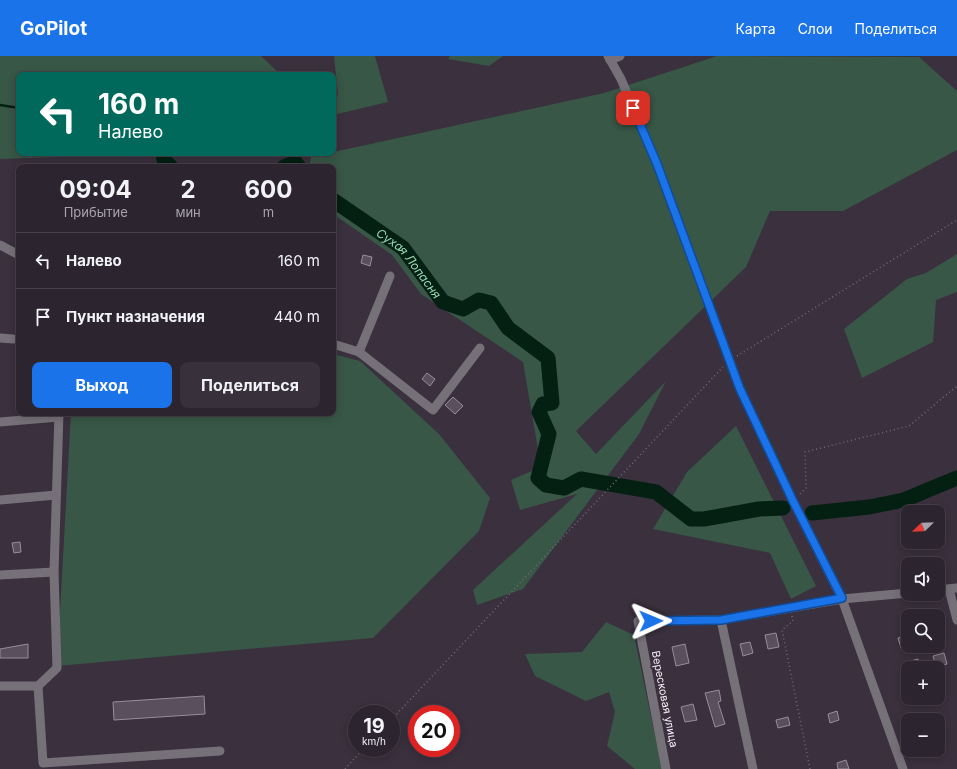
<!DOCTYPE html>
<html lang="ru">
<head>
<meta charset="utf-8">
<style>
	body { margin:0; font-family:Inter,sans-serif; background:#38303a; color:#f1f3f6; height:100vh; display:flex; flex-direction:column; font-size:15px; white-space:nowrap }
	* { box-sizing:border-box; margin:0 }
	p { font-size:13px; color:#a6a4aa }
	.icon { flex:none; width:22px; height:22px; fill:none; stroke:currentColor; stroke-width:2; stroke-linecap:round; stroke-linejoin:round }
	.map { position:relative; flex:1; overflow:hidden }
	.side { position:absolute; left:16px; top:108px; width:320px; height:252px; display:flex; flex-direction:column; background:#2c242e; border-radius:8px; box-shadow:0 2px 10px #0003,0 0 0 1px #48414a }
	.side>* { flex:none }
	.top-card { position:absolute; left:16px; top:16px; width:320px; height:84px; border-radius:8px; box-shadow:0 2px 10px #0003,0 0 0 1px #48414a; background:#00695c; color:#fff; overflow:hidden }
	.needle { width:26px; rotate:247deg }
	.tools { position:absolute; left:901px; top:449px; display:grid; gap:8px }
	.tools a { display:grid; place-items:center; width:44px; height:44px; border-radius:8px; background:#2c242e; box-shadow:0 2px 10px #0003,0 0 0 1px #48414a; font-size:20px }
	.speed { position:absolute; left:348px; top:649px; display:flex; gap:8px; font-size:20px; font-weight:700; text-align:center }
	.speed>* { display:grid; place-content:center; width:52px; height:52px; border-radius:50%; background:#2c242e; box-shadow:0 2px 10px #0003,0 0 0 1px #48414a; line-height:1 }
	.speed small { font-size:10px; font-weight:400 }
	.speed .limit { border:6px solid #d22; background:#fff; color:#111 }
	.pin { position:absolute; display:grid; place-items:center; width:34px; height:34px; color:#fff; margin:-17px; border-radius:8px; box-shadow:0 2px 6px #0006 }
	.me { position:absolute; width:44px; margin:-22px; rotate:89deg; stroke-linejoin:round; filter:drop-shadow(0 0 3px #0008) }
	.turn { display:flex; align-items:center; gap:14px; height:84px; padding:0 16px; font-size:18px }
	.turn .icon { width:52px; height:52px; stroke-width:2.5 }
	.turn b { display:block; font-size:28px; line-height:34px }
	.eta { display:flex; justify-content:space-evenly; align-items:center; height:68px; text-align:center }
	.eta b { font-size:24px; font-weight:700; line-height:28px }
	.button { display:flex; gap:8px; margin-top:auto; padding:8px 16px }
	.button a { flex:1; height:46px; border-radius:8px; background:#1a73e8; color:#fff; font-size:16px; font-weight:700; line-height:46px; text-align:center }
	.button a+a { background:#38303a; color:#f1f3f6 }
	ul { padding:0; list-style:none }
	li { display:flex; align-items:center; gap:12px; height:56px; padding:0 16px; border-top:1px solid #48414a }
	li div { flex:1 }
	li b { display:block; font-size:15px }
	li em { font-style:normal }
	header { display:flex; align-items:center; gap:24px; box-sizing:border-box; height:56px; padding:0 20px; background:#1a73e8; color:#fff }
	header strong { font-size:19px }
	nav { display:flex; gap:22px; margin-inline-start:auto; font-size:14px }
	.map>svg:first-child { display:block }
	.green { fill:#385746 }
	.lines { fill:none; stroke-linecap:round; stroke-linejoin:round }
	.stream { stroke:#032012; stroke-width:2.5 }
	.river { stroke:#032012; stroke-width:15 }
	.building { fill:#594f5d; stroke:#988d9d }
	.path { stroke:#736a77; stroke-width:1.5; stroke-dasharray:1 3; stroke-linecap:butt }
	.minor { stroke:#767178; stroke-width:9 }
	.route-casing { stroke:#114b97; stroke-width:10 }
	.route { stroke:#1a73e8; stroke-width:7 }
	.labels { text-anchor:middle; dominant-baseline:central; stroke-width:4; stroke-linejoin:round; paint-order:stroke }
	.street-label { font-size:11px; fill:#f5eff8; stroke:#3a303e }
	.water-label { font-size:12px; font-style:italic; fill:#97d9b4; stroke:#3a303e }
</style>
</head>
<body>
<header>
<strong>GoPilot</strong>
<nav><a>Карта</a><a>Слои</a><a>Поделиться</a></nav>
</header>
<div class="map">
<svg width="957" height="713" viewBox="0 0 957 713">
	<rect width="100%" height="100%" fill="#3a303e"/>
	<!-- green -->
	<g class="green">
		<polygon points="0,0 261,0 281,19 19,19 19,97 171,97 0,103"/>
		<polygon points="334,0 375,0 388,46 333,59 333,42 338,39"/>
		<polygon points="450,0 503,0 489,10 448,3"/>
		<polygon points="717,0 919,1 957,35 957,94 843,155 770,155 746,211 576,375 596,398 666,325 639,378 523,533 477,549 473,534 577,438 520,454 511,424 541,411 523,306 421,238 392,199 333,158 333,111 309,111 311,101 604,37"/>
		<polygon points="957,198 957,236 936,244 933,286 862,322 844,273 907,223 926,217"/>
		<polygon points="333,298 360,305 439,378 490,442 479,475 373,582 57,610 71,357 333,357"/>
		<polygon points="736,370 816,530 791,543 770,497 653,473 687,416"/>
		<polygon points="606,566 634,579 662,713 635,713 607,690 615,656 609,636 586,645 535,620 525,598 582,596"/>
	</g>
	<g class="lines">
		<!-- stream -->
		<polyline class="stream" points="0,49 19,52"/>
		<!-- river -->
		<g class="river">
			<polyline points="163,97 164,104 171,111"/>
			<polyline points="284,111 295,106 299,111"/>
			<path id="s1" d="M333,144L403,192L443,246L463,253L479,244L491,247L508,272L548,302L552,347L543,348L539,356L549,378L538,422L546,429L564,432L581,423L656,436L691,463H704L759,453L783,452"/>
			<polyline points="812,457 869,451 904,444 957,422"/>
		</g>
	</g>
	<!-- building -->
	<g class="building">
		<polygon points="363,199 372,201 370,210 361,207"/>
		<polygon points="427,317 435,323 430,330 422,323"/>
		<polygon points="453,341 463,350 455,358 445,349"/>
		<polygon points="20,486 21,496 14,497 12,487"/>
		<polygon points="776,577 779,591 768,593 765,579"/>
		<polygon points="908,579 908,591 901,592 898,582"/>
		<polygon points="750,586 753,597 743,600 740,588"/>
		<polygon points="28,588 28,602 0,602 0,593"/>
		<polygon points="685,588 689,607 676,610 672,591"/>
		<polygon points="944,597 947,608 936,611 933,600"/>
		<polygon points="918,603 920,612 909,612 907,606"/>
		<polygon points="719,634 721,645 718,646 725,668 715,671 705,637"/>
		<polygon points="204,640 205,658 114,664 113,646"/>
		<polygon points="693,648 697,664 685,666 681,651"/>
		<polygon points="837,655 839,664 830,667 828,658"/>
		<polygon points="788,661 790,669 778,672 776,664"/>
		<polygon points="846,704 849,713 838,713 837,707"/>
	</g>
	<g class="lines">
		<!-- path -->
		<g class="path">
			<polyline points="737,300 957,164"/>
			<polyline points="800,438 806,432 805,396 909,370 957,330"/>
			<polyline points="792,560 793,565 782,574 810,713"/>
			<polyline points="391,664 723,311"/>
			<polyline points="345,713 364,692"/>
		</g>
		<!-- minor -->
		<g class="minor">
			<polyline points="608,0 621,23 657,108 740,333 793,445 842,543 903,713"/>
			<polyline points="610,4 620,0"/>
			<polyline points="0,189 19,199"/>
			<polyline points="0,282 13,283"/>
			<polyline points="333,288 359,296 433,354 480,292"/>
			<polyline points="359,296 390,220"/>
			<polyline points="0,366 58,361"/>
			<polyline points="0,444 56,439"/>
			<polyline points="0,519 54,516"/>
			<polyline points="949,533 957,564"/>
			<polyline points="938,534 957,532"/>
			<polyline points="0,630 38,630 57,612 54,516 59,357"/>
			<polyline points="38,630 43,707 220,695"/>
			<polyline points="666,713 638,565 721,564"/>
			<polyline points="753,713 721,564 842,543 908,537"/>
		</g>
	</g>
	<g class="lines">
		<defs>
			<polyline id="route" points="633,52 657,108 740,333 793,445 842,542 721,564 651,565"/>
		</defs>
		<!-- route casing -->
		<use href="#route" class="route-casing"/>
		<!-- route -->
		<use href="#route" class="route"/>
	</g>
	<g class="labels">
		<!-- street labels -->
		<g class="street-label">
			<text transform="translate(665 643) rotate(79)">Вересковая улица</text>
		</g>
		<!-- water labels -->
		<g class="water-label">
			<text stroke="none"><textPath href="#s1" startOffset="100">Сухая Лопасня</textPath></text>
		</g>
	</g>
</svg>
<div class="tools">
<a><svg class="needle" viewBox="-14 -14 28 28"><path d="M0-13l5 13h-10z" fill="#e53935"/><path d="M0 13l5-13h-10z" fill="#a6a4aa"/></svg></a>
<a><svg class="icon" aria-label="sound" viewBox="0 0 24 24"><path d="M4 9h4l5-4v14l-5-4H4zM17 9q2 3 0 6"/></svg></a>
<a><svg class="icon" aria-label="search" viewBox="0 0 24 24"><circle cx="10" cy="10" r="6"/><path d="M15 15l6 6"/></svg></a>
<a>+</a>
<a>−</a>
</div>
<div class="speed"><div>19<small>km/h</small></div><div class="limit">20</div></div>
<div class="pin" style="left:633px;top:52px;background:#d93025"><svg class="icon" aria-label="arrive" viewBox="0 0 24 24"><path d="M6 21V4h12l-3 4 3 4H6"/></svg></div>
<svg class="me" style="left:651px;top:565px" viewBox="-20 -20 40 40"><path d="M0-17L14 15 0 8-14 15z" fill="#1a73e8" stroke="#fff" stroke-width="4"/></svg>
<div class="top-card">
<div class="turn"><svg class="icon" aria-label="left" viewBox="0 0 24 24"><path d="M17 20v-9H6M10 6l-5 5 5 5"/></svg><div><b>160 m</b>Налево</div></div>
</div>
<section class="side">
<div class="eta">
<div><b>09:04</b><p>Прибытие</p></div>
<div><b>2</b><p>мин</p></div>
<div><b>600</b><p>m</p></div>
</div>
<ul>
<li><svg class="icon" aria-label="left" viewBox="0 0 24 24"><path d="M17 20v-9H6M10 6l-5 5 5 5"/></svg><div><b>Налево</b></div><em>160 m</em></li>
<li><svg class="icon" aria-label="arrive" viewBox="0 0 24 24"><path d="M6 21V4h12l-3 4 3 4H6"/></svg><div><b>Пункт назначения</b></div><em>440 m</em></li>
</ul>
<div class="button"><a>Выход</a><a>Поделиться</a></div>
</section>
</div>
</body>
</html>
